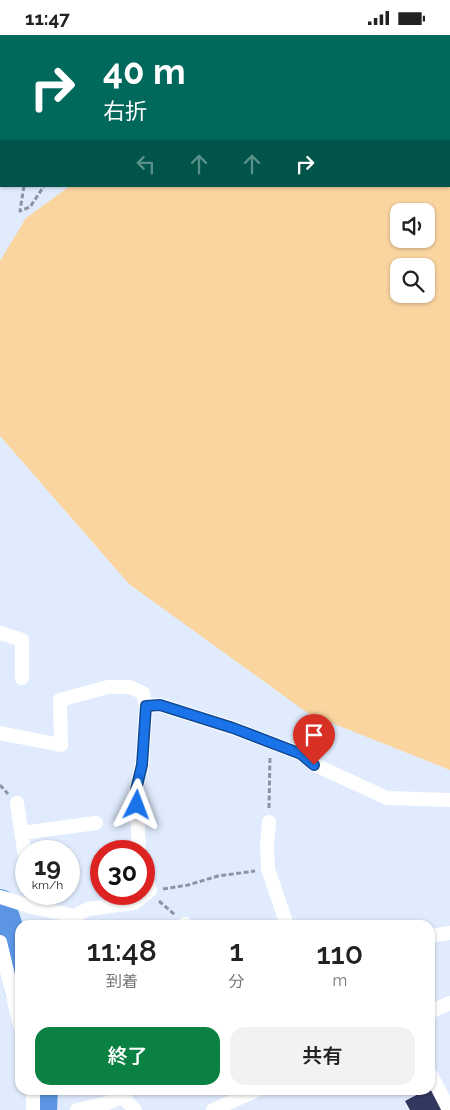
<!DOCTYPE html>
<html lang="ja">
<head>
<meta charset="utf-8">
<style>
	body { margin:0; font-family:Raleway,"Noto Sans JP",sans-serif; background:#f2f2f2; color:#222; height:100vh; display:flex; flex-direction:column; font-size:19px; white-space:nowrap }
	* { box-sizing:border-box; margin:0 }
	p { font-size:16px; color:#767676 }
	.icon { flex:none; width:28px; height:28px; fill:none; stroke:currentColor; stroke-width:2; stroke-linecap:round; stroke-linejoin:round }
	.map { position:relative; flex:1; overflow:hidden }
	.side { position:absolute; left:15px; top:885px; width:420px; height:175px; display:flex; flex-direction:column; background:#fff; border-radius:15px; box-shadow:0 1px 4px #0004 }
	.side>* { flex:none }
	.top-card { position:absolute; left:0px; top:0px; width:450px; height:152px; box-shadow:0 1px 4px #0004; background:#00695c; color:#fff; overflow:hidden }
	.controls { position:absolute; left:390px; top:168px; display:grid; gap:10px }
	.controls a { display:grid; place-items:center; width:45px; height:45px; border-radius:10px; background:#fff; box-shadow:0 1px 4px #0004; font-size:25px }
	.speed { position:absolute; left:15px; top:805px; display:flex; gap:10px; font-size:25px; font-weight:700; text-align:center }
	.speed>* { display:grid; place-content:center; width:65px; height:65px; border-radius:50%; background:#fff; box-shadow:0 1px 4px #0004; line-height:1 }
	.speed small { font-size:12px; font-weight:400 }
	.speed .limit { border:8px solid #d22; background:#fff; color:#111 }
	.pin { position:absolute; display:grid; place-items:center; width:42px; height:42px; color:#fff; margin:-51px -21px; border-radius:50% 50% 50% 0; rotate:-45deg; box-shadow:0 0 5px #0007 }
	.pin .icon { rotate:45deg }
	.me { position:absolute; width:55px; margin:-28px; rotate:3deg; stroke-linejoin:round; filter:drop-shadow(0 0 4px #0008) }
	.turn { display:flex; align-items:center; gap:18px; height:105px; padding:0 20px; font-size:22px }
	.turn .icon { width:65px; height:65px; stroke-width:2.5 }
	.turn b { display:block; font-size:35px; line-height:42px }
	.lanes { display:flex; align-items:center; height:48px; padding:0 20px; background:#0003; justify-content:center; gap:25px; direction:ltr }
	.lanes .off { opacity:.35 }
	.eta { display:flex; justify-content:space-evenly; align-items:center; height:85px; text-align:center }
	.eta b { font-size:30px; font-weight:600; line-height:35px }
	.button { display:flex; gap:10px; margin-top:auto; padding:10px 20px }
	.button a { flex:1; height:58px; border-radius:15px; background:#0b8043; color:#fff; font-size:20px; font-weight:600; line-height:58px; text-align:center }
	.button a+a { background:#f2f2f2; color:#222 }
	.status { display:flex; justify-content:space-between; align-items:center; height:35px; padding:0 25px; background:#fff; direction:ltr }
	.status svg { height:14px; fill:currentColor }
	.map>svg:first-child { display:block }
	.green { fill:#fbd5a0; fill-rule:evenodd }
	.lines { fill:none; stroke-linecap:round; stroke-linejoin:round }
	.river { stroke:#5b95e4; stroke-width:30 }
	.building { fill:#32375f }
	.path { stroke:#8995a5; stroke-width:3; stroke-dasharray:5 2.5; stroke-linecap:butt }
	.minor { stroke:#fff; stroke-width:14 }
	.route-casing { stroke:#114b97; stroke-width:12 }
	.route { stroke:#1a73e8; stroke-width:9 }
</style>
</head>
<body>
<div class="status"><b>11:47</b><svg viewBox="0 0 49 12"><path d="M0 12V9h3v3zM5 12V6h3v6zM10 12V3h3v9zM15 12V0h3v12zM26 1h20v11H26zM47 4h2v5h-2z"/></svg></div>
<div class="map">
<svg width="450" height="1075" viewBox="0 0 450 1075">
	<rect width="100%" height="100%" fill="#e0ecfe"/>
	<!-- green -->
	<path class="green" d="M211,0H450V735L309,679L129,549L0,401V226L26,183L70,151H449V1ZM399,176H426V204H399ZM399,231H426V259H399Z"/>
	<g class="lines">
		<!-- river -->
		<g class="river">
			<polyline points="0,869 7,889 20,957"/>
			<polyline points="42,1075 43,1055"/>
		</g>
	</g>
	<!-- building -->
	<polygon class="building" points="430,1051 442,1075 410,1075 405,1066 426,1055 430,1055"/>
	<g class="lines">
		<!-- path -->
		<g class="path">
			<polyline points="0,143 1,141"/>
			<polyline points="24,151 20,176 30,172 44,151"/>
			<polyline points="0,750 8,759"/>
			<polyline points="269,773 270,722"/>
			<polyline points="163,854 188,850 218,841 255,836"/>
			<polyline points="159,866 175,880"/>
		</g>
		<!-- minor -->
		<g class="minor">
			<polyline points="0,598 22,605 22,643"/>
			<polyline points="146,671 160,670 233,693 270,707 301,719 315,730 387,763 450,765"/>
			<polyline points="0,698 61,710 60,665 108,652 130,652 143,658 146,671 142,730 136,755 139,816"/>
			<polyline points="17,768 26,829"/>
			<polyline points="269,787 267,811 268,834 287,890"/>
			<polyline points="22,798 96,788"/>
			<polyline points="0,862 32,872 75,881 88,874 134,868 150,855 144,837"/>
			<polyline points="185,889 186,890"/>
			<polyline points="430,901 450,898"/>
			<polyline points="0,907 20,990"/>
			<polyline points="430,977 450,968"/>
			<polyline points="430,1038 449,1075"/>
			<polyline points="33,1055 33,1075"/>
			<polyline points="120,1055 123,1062 135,1075"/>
			<polyline points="77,1075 104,1069 123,1062"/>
			<polyline points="213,1075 257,1055"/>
		</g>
	</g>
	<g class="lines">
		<defs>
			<polyline id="route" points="137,770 136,755 142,730 146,671 160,670 233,693 301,719 314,730"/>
		</defs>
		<!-- route casing -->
		<use href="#route" class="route-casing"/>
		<!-- route -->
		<use href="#route" class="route"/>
	</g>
</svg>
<div class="controls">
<a><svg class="icon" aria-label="sound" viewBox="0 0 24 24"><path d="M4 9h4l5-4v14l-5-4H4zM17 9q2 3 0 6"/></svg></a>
<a><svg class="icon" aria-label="search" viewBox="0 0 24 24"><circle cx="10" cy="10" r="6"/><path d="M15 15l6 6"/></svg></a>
</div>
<div class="speed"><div>19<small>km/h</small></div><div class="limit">30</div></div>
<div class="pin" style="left:314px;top:730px;background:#d93025"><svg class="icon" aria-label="arrive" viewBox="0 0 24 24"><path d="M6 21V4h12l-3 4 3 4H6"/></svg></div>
<svg class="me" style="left:137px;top:770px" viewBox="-20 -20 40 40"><path d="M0-17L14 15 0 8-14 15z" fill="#1a73e8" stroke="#fff" stroke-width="4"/></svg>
<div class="top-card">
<div class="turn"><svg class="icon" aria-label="right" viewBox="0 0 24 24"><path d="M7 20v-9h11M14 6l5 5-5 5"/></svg><div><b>40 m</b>右折</div></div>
<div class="lanes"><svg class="icon off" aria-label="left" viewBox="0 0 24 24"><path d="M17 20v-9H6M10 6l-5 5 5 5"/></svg><svg class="icon off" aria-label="ahead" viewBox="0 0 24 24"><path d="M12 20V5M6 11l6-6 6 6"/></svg><svg class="icon off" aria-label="ahead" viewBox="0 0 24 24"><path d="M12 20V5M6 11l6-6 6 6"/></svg><svg class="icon" aria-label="right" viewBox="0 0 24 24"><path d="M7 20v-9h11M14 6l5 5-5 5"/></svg></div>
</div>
<section class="side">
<div class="eta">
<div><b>11:48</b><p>到着</p></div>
<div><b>1</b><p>分</p></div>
<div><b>110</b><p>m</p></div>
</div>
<div class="button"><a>終了</a><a>共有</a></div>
</section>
</div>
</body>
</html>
